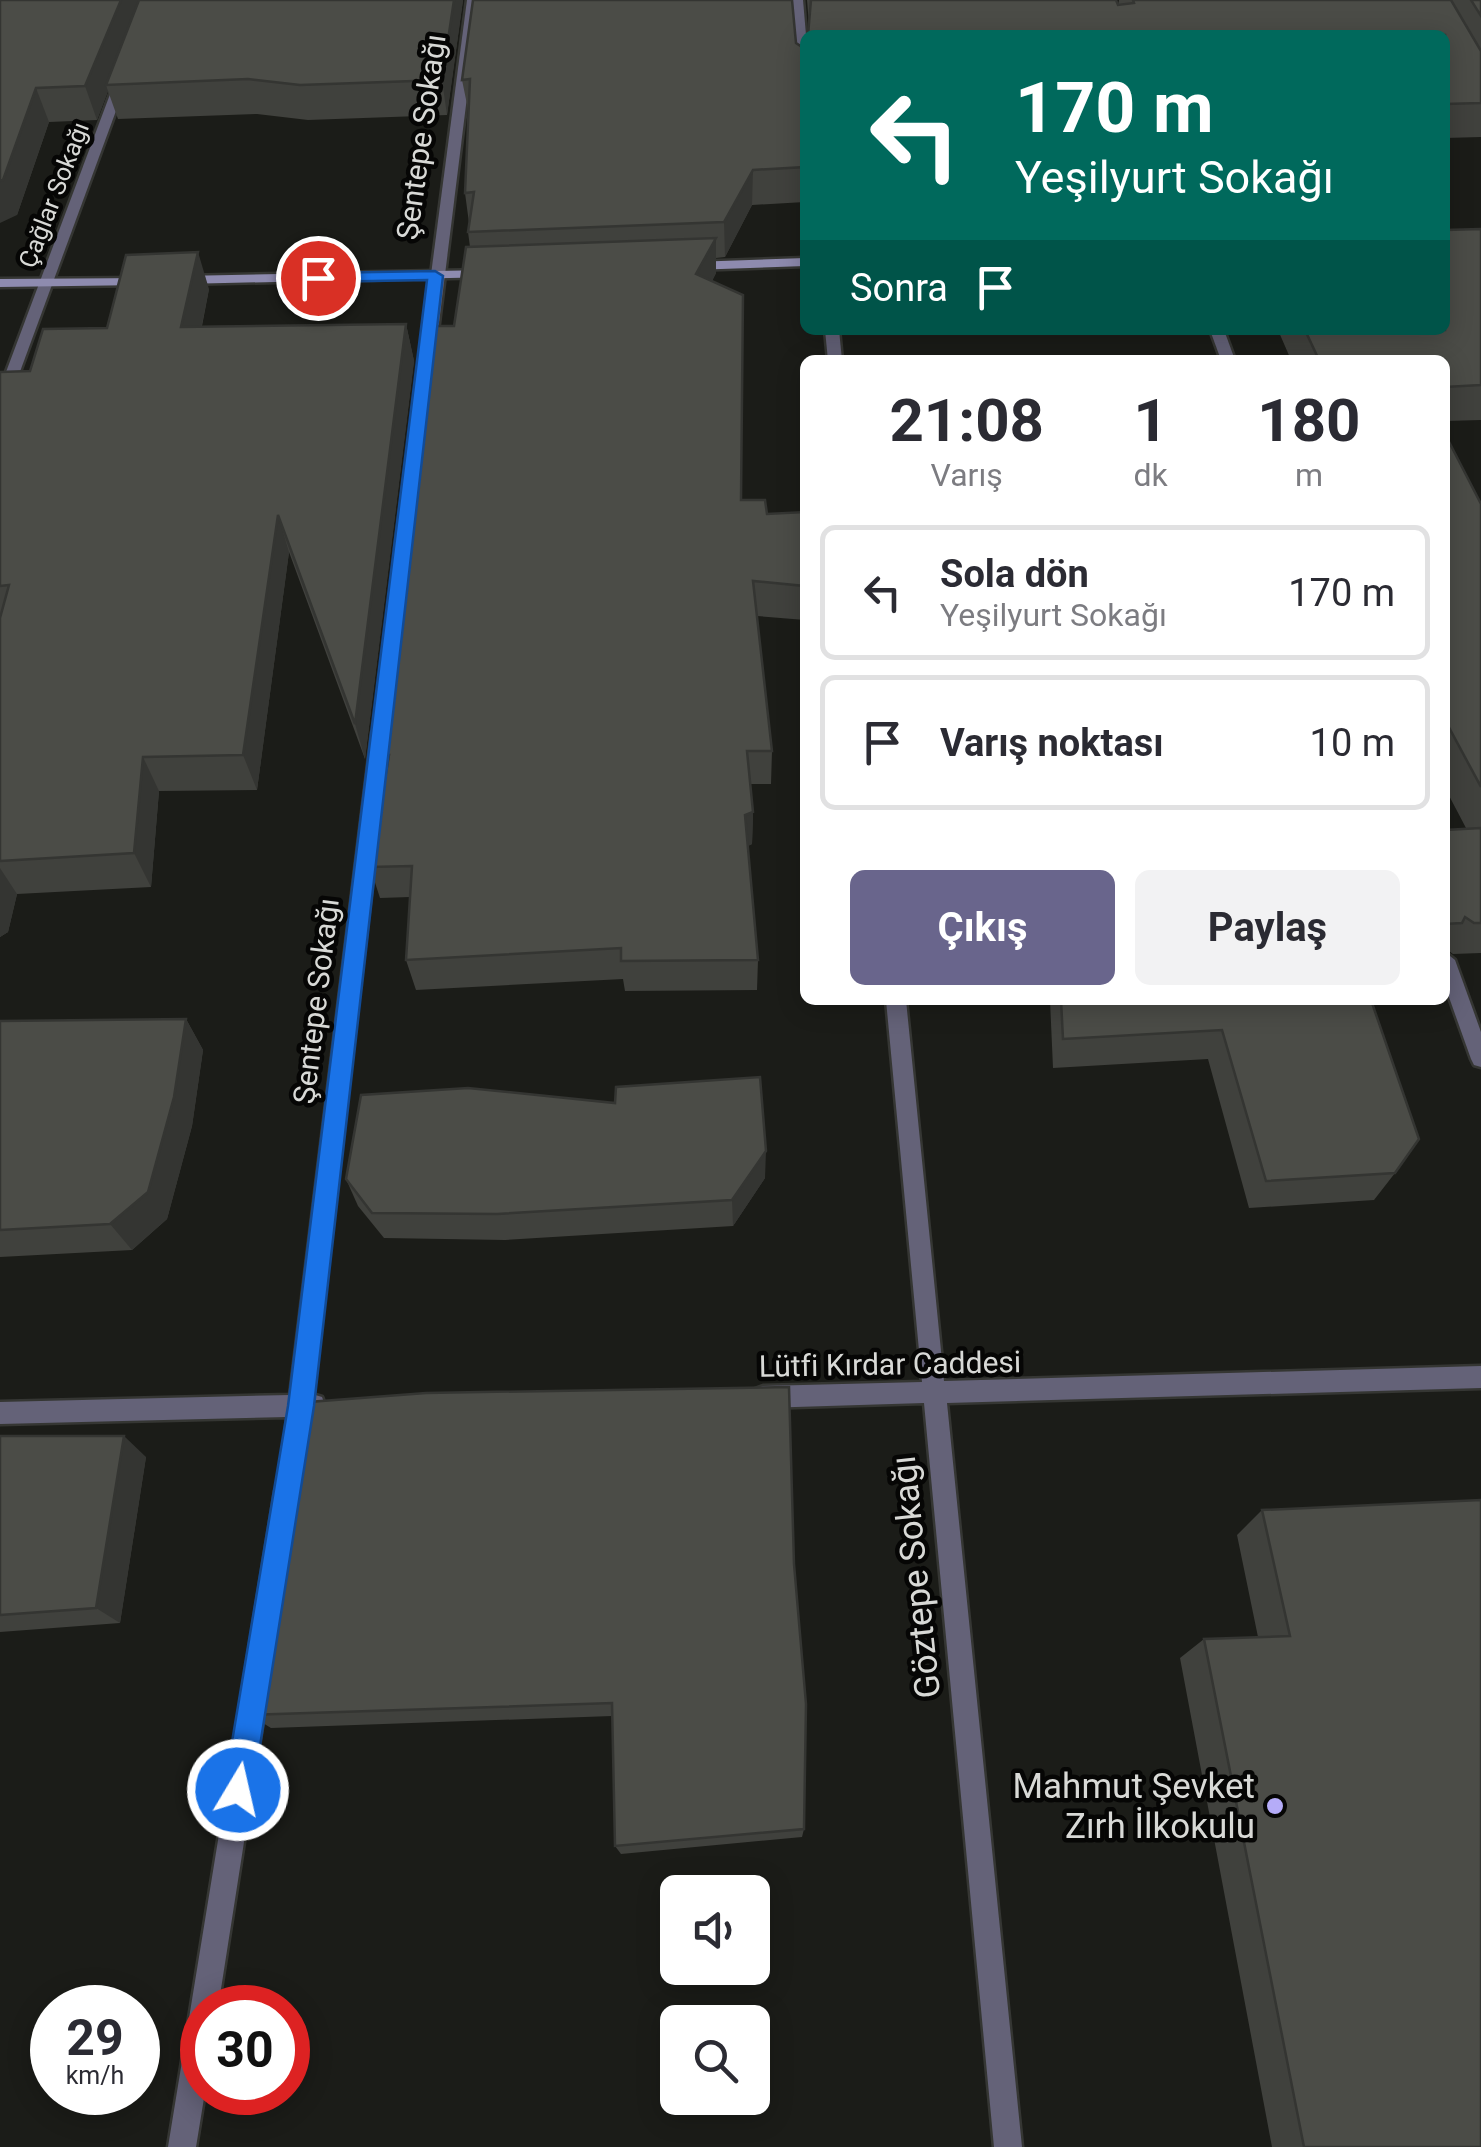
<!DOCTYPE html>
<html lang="tr">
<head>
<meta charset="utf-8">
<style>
	body { margin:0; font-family:Roboto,sans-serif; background:#f2f2f3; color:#2b2b33; height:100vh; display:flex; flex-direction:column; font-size:38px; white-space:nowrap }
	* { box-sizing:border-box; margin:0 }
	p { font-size:32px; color:#7c7c81 }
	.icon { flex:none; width:55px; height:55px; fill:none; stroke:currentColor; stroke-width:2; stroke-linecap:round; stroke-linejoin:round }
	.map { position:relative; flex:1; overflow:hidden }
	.sheet { position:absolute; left:800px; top:355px; width:650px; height:650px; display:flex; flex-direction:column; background:#fff; border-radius:15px; box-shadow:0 5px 25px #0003 }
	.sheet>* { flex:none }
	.top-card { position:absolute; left:800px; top:30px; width:650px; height:305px; border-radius:15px; box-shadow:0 5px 25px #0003; background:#00695c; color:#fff; overflow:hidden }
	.buttons { position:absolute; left:660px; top:1875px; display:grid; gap:20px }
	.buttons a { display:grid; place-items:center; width:110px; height:110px; border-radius:15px; background:#fff; box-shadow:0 5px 25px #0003; font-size:50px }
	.speed { position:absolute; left:30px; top:1985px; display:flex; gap:20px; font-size:50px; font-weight:700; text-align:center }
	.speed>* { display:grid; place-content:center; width:130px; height:130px; border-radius:50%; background:#fff; box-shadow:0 5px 25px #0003; line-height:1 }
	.speed small { font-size:25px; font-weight:400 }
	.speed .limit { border:15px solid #d22; background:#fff; color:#111 }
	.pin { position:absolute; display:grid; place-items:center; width:85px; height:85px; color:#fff; margin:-42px; border:5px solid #fff; border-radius:50%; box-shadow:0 2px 10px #0007 }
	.me { position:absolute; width:110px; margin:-55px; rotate:9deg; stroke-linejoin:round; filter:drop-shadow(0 0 8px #0008) }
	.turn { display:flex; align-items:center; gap:35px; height:210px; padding:0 50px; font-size:45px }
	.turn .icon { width:130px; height:130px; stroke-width:2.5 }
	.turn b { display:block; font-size:70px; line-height:85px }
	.then { display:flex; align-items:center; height:95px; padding:0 50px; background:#0003; gap:20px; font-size:38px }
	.eta { display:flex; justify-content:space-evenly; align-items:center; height:170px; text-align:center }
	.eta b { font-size:60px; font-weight:700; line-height:70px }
	.button { display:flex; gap:20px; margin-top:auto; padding:20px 50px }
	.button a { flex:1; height:115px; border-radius:15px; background:#69658c; color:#fff; font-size:40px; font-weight:700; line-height:115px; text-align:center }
	.button a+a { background:#f2f2f3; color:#2b2b33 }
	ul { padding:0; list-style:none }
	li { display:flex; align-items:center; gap:30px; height:135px; margin:0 20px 15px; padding:0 30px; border:5px solid #e1e1e2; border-radius:15px }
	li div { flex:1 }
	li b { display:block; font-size:38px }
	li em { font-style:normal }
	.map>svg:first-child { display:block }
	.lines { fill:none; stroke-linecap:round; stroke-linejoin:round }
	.street-casing { stroke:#353633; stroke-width:5 }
	.secondary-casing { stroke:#353633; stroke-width:5 }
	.street { fill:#646278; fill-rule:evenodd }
	.secondary { fill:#8e8baf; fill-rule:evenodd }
	.wall { fill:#40413d }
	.shaded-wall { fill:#343532 }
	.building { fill:#4b4c47; stroke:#343532; stroke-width:2.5 }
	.route { fill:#1a73e8; stroke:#114b97; stroke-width:2.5 }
	.poi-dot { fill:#b5acf8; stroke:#060605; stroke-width:4 }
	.labels { text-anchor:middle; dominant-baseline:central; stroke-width:9; stroke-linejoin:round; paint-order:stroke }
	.far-street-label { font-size:25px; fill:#d8d9d6; stroke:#060605 }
	.street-label { font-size:30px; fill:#d8d9d6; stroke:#060605 }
	.near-street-label { font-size:35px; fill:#d8d9d6; stroke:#060605 }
	.near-poi-label { font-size:35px; fill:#d8d9d6; stroke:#060605; text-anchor:end }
</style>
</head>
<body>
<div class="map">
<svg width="1481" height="2147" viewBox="0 0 1481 2147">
	<rect width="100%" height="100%" fill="#1b1c18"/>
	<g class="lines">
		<defs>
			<g id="street">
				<polygon points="467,0 479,0 411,549 403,554 395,549"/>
				<polygon points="791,0 803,0 806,35 805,81 799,77"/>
				<polygon points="121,77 127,81 7,407 0,411 0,388 115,81"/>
				<polygon points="825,330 839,330 842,360 828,360"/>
				<polygon points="1210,330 1224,330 1235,360 1221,360"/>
				<polygon points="381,726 390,732 312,1394 322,1397 325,1405 322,1413 310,1416 305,1436 297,1439 289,1436 286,1428 287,1417 0,1424 0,1402 290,1395 372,732"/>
				<polygon points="1445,952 1455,960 1481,1032 1481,1067 1474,1065 1471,1059 1445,986"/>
				<polygon points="886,1000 906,1000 944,1381 1481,1366 1481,1388 947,1403 1022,2147 994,2147 924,1403 763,1408 755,1405 752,1397 755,1389 763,1386 922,1382"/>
				<polygon points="287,1479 295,1483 299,1491 218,2008 202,2008 205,2092 196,2147 168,2147 275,1491 279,1483"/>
			</g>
			<g id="secondary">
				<polygon points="805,258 805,266 692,270 685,266 692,262"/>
				<polygon points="488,270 495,274 493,277 182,284 175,280 182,276"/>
				<polygon points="148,278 150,281 143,285 0,287 0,279"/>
			</g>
		</defs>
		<!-- street casing -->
		<use href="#street" class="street-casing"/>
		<!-- secondary casing -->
		<use href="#secondary" class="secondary-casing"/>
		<!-- street -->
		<use href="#street" class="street"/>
		<!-- secondary -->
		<use href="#secondary" class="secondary"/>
	</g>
	<!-- wall -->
	<g class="wall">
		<polygon points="0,0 463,0 447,115 308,120 257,114 118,119 108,91 97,120 49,122 17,215"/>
		<polygon points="807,0 1116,0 1118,5 1119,0 1481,0 1481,137 1445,138 1445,35 809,25"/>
		<polygon points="796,43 805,49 805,202 752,205 725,257 716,258 716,273 712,281 742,500 767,514 805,512 805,620 757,616 772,751 771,784 750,784 753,812 752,844 748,846 758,960 757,990 625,991 623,979 416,990 406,960 410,897 380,898 370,867 385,780 378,755 454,326 470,247 468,232 469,223 465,193 469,114 462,80"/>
		<polygon points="1481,229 1481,420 1445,421 1445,360 1291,360 1278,330 1445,330"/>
		<polygon points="209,289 202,326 406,324 414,361 365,759 289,552 257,790 159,791 151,887 17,894 8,932 0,937 0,372 30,371 107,328"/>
		<polygon points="1445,434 1481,504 1481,953 1453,954 1445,948 1445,830 1466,828 1445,788"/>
		<polygon points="1050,1000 1371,1000 1395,1173 1374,1200 1249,1208 1208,1059 1053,1068"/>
		<polygon points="186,1019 203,1050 192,1126 167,1219 132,1250 0,1257 0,1021"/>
		<polygon points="765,1178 733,1226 505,1240 384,1238 358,1206 346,1179"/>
		<polygon points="0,1436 146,1457 120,1623 0,1632"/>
		<polygon points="1262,1510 1481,2147 1272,2147 1180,1658 1204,1639 1258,1637 1237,1535"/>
		<polygon points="794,1564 804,1829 802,1837 621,1854 615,1846 612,1716 271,1728 250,1715"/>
	</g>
	<!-- shaded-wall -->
	<g class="shaded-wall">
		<polygon points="121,0 144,0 106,85 108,91 97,120 85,86"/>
		<polygon points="454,0 463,0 447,115 442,80"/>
		<polygon points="36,88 49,122 17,215 0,223 0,181"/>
		<polygon points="753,170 752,205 725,257 724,222"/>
		<polygon points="716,238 716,273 697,310 696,274"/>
		<polygon points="198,252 209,289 194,364 181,327"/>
		<polygon points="406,324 414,361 365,759 355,724"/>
		<polygon points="278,515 289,552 257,790 243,755"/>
		<polygon points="143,757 159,791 151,887 134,853"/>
		<polygon points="753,812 752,844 745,847 745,815"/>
		<polygon points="0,868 17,894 8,932 0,937"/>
		<polygon points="186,1019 203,1050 192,1126 167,1219 132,1250 110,1224"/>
		<polygon points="766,1151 765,1178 733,1226 732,1200"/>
		<polygon points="124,1436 146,1457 120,1623 96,1608"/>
	</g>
	<!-- building -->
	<g class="building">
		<polygon points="0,0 121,0 85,86 36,88 3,180 0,181"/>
		<polygon points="139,0 454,0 442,80 300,85 248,79 106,85"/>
		<polygon points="473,0 792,0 796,43 805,49 805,167 753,170 724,222 468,232 474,192 465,193 470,79 462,80"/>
		<polygon points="811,0 1116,0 1118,5 1134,3 1133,0 1451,0 1481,51 1481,103 1445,104 1445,35 808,35"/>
		<polygon points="1471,0 1481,0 1481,16"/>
		<polygon points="1481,229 1481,385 1445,387 1445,360 1319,360 1305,330 1445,330 1445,230"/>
		<polygon points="716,238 696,274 743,295 741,500 765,500 767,514 805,512 805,586 753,581 772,751 747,751 753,812 745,815 758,960 621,961 621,948 406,960 412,866 370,867 389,755 378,755 430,326 454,326 466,247"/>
		<polygon points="198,252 181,327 406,324 355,724 278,515 243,755 143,757 134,853 0,861 0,618 9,585 0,586 0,372 30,371 43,329 107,328 126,255"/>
		<polygon points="1445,434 1481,504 1481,787 1445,720"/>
		<polygon points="1481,828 1481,923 1474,923 1465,917 1462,923 1445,924 1445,830"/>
		<polygon points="1061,1000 1371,1000 1419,1139 1395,1173 1266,1181 1222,1030 1063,1039"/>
		<polygon points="186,1019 174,1097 148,1192 110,1224 0,1230 0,1021"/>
		<polygon points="760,1077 766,1151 732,1200 497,1214 372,1213 346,1179 361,1095 468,1088 615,1103 616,1087"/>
		<polygon points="789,1387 794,1564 806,1704 804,1829 615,1846 612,1703 250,1715 274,1589 296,1403 426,1393"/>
		<polygon points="0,1436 124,1436 96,1608 0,1615"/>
		<polygon points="1481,1500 1481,2147 1304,2147 1204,1639 1290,1636 1262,1510"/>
	</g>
	<!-- route -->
	<polygon class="route" points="435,271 443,276 314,1406 253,1790 249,1800 238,1805 228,1800 224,1790 288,1406 427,280 318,282 310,278 318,273"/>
	<!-- markers -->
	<circle class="poi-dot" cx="1275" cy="1806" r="10"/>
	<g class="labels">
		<!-- far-street labels -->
		<g class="far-street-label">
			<text transform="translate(54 195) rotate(-69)">Çağlar Sokağı</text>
		</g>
		<!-- street labels -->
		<g class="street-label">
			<text transform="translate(421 137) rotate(-82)">Şentepe Sokağı</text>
			<text transform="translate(316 1001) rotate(-83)">Şentepe Sokağı</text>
			<text transform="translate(890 1364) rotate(-1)">Lütfi Kırdar Caddesi</text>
		</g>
		<!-- near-street labels -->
		<g class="near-street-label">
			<text transform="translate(916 1577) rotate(-96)">Göztepe Sokağı</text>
		</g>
		<!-- near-poi labels -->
		<g class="near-poi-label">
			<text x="1255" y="1786">Mahmut Şevket<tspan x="1255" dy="40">Zırh İlkokulu</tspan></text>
		</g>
	</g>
</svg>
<div class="buttons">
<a><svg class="icon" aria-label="sound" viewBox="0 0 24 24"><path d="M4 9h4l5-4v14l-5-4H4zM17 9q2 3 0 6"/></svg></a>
<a><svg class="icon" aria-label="search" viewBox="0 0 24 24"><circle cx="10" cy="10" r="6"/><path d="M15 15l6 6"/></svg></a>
</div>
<div class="speed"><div>29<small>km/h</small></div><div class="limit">30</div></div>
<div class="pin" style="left:318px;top:278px;background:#d93025"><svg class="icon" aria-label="arrive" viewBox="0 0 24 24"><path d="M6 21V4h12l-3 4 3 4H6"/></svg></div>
<svg class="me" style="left:238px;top:1790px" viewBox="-20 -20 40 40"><circle r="17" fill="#1a73e8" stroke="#fff" stroke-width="3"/><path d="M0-11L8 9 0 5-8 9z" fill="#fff"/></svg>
<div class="top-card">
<div class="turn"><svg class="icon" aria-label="left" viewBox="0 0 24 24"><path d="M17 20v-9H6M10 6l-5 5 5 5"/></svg><div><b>170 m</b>Yeşilyurt Sokağı</div></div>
<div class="then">Sonra<svg class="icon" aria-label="arrive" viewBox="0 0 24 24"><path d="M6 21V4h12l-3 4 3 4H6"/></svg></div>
</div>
<section class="sheet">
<div class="eta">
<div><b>21:08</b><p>Varış</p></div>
<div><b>1</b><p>dk</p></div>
<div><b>180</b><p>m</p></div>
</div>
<ul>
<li><svg class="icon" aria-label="left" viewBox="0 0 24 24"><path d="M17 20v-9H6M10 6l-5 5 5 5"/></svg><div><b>Sola dön</b><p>Yeşilyurt Sokağı</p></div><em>170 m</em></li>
<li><svg class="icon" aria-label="arrive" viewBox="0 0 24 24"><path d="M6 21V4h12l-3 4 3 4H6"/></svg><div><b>Varış noktası</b></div><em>10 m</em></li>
</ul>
<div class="button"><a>Çıkış</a><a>Paylaş</a></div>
</section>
</div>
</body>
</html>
